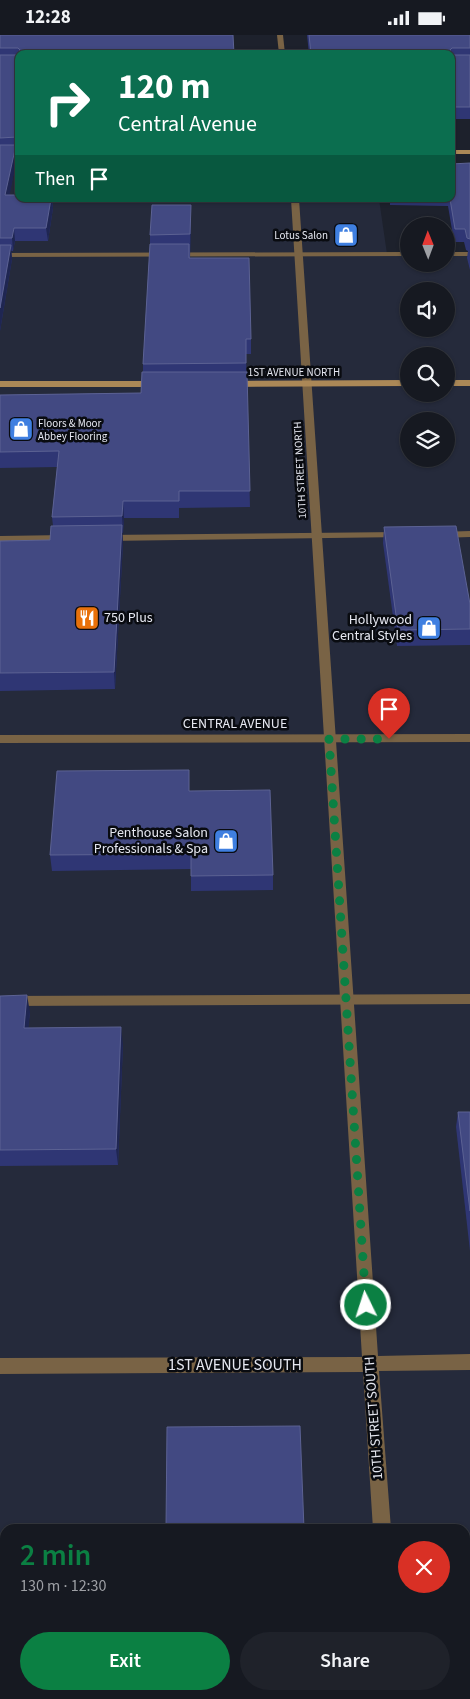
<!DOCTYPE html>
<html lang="en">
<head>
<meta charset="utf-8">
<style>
	body { margin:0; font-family:"Source Sans 3",sans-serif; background:#1f222a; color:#f1f3f6; height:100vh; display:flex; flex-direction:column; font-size:19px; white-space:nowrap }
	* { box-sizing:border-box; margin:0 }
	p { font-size:16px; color:#9ea0a5 }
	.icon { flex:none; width:28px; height:28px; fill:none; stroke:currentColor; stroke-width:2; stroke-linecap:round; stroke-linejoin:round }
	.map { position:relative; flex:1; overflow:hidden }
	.panel { position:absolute; left:0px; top:1489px; width:470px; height:176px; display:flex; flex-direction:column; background:#161921; border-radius:15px 15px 0 0; box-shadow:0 1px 4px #0004,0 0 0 1px #35383f }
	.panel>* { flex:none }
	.guide { position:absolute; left:15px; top:15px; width:440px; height:152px; border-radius:10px; box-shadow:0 1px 4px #0004,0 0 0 1px #35383f; background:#0b6e4f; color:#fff; overflow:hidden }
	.needle { width:32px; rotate:359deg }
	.fabs { position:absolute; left:400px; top:182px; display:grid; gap:10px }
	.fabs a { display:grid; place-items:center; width:55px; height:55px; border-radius:50%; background:#161921; box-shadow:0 1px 4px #0004,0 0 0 1px #35383f; font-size:25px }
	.pin { position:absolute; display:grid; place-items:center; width:42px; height:42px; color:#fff; margin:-51px -21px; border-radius:50% 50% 50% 0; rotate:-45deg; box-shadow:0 0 5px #0007 }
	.pin .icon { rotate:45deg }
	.me { position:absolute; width:55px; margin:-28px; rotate:356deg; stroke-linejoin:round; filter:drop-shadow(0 0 4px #0008) }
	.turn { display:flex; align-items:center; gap:18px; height:105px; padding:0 20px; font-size:22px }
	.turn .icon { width:65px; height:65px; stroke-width:2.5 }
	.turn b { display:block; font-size:35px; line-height:42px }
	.then { display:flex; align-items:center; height:48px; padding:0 20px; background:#0003; gap:10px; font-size:19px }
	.round { display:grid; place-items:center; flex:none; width:52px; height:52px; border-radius:26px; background:#1f222a }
	.overview { display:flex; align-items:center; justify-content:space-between; height:85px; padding:0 20px }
	h1 { font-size:30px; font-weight:600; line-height:38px; color:#0b8043 }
	.primary-button { display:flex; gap:10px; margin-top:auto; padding:10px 20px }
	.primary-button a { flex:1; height:58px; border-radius:30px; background:#0b8043; color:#fff; font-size:20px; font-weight:600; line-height:58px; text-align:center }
	.primary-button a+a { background:#1f222a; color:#f1f3f6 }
	.status { display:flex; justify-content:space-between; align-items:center; height:35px; padding:0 25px; background:#161921; direction:ltr }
	.status svg { height:14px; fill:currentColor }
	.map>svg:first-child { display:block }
	.built { fill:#252a3b; fill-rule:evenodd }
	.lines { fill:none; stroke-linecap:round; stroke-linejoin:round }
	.service { fill:#796345; fill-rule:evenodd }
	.minor { fill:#796345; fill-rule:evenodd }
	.tertiary { fill:#796345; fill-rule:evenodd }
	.secondary { fill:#ab8857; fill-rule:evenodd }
	.wall { fill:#2f3674 }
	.shaded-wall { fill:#1f2652 }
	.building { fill:#424982; stroke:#5c6293 }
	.route { stroke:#0b8043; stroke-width:9; stroke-dasharray:0 16.2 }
	.labels { text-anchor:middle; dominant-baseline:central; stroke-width:5; stroke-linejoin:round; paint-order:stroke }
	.far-poi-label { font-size:11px; fill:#e6e8f1; stroke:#090b10; text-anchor:end }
	.far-street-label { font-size:11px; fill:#e6e8f1; stroke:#090b10 }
	.poi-label { font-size:14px; fill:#e6e8f1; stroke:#090b10; text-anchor:end }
	.street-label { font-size:14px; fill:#e6e8f1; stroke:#090b10 }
	.near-street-label { font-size:16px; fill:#e6e8f1; stroke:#090b10 }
</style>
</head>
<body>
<div class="status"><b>12:28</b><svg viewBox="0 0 49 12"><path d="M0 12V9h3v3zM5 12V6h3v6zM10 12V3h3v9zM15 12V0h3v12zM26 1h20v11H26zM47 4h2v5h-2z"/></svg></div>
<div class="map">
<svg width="470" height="1664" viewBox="0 0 470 1664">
	<rect width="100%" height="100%" fill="#1d212c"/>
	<!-- built -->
	<path class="built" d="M0,119H19V164H379L387,219H409V229H446V219H470V1664H0ZM409,256H446V294H409ZM409,321H446V359H409ZM409,386H446V424H409ZM5,1494H465V1660H5Z"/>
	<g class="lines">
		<!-- service -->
		<g class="service">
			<polygon points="409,217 409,221 0,222 0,218"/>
			<rect x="446" y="217" width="24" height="4"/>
			<polygon points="470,496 470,502 440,503 435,500 440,497"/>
			<polygon points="400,497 404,498 404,502 105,506 100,503 105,500"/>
			<polygon points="65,500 69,501 69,505 0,507 0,501"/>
			<polygon points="470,959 470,969 0,971 0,961"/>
		</g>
		<!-- minor -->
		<g class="minor">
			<polygon points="277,0 283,0 285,19 279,19"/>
			<polygon points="291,164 299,164 378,1321 470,1319 470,1335 379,1336 391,1494 373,1494 363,1337 0,1339 0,1323 362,1322"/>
			<rect x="386" y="1660" width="18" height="4"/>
		</g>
		<!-- tertiary -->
		<polygon class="tertiary" points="470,699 470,707 0,708 0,700"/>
		<!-- secondary -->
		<g class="secondary">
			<rect x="451" y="115" width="19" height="4"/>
			<polygon points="409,345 409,351 230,352 225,349 230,346"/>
			<rect x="446" y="345" width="24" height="6"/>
			<polygon points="0,346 157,346 162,349 157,352 0,352"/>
		</g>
	</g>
	<!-- wall -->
	<g class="wall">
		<polygon points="0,0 233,0 19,19 18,115 16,115 17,123 9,160 19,164 52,164 53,173 48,206 15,206 13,216 11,216 12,224 0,296"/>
		<polygon points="307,0 470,0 470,84 451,84 451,19 309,19"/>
		<polygon points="470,128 470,235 467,223 468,216 466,215 464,207 454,207 448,171 390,170 390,164 451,164"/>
		<polygon points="191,186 190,223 251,304 251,319 246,319 250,472 179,473 179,483 124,483 123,498 122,498 123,508 115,654 0,656 0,506 50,505 53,491 52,482 57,432 0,433 0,360 141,358 143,337 143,329 150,209 150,200"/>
		<polygon points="384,492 470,569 470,610 397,611 383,508"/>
		<polygon points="190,756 273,840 273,855 191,856 191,834 52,836 50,820"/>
		<polygon points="0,961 30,977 28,993 123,1009 118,1130 0,1131"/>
		<polygon points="458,1077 470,1077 470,1216 456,1092"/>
	</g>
	<!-- shaded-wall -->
	<g class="shaded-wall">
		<polygon points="19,95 19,114 18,115 17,102"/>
		<polygon points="16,110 17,123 7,173 5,160"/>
		<polygon points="51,164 52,164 53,173 48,206 46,193"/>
		<polygon points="191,170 191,186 190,216 190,199"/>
		<polygon points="14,193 15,206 13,216 12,203"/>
		<polygon points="11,210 12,224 0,296 0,273"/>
		<polygon points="123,466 124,483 123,498 122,481"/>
		<polygon points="122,490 123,508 115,654 114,637"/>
		<polygon points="27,960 30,977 27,1010 24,993"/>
		<polygon points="121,992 123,1009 118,1130 116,1114"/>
	</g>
	<!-- building -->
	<g class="building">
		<polygon points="0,0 233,0 234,19 19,19 19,95 17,102 0,103 0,20 18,20 20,15 18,13 0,13"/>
		<polygon points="309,0 470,0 470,13 452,13 450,15 452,20 470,20 470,72 451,72 451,19 311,19"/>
		<polygon points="0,110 16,110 5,160 19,160 19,164 51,164 46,193 14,193 12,203 0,203"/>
		<polygon points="470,128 470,204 467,203 465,194 455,194 450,164 451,164 451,129"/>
		<polygon points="152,170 191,170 190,199 150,200"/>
		<polygon points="150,209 189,209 189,223 249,223 251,304 246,304 246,328 143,329"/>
		<polygon points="0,210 11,210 0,273"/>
		<polygon points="142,337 247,337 250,456 179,456 179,466 123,466 122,481 52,482 59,416 0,417 0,360 141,358"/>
		<polygon points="122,490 114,637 0,638 0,506 50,505 51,491"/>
		<polygon points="456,491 470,569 470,594 398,595 384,492"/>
		<polygon points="189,735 189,756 270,755 273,840 191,841 191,819 50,820 57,736"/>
		<polygon points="27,960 24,993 121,992 116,1114 0,1115 0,961"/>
		<polygon points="458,1077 470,1077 470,1176"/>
		<polygon points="300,1391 304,1494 166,1494 167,1392"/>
		<rect x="163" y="1660" width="147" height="4"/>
	</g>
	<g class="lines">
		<!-- route -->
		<polyline class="route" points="366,1270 329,704 389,704"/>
	</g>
	<!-- icons -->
	<defs>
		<symbol id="shop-square" viewBox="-11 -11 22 22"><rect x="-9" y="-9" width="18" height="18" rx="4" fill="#3f7fe0" stroke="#090b10"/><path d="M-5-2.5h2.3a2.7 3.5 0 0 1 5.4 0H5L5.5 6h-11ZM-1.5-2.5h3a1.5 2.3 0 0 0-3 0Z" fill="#fff"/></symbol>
		<symbol id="restaurant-square" viewBox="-11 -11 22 22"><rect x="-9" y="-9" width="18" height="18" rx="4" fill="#e8710a" stroke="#090b10"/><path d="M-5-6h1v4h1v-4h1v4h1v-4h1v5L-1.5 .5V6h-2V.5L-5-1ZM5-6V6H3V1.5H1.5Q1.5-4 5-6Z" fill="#fff"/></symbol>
	</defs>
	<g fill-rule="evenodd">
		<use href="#shop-square" x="332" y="186" width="28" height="28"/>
		<use href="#shop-square" x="7" y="380" width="28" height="28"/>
		<use href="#restaurant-square" x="73" y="569" width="28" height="28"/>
		<use href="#shop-square" x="415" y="579" width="28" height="28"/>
		<use href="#shop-square" x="212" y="792" width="28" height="28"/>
	</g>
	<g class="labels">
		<!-- far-poi labels -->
		<g class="far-poi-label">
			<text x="328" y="200">Lotus Salon</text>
			<text x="38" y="388" text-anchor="start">Floors &amp; Moor<tspan x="38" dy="13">Abbey Flooring</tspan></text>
		</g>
		<!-- far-street labels -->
		<g class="far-street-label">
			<text x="294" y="337">1ST AVENUE NORTH</text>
			<text transform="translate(300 435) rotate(-93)">10TH STREET NORTH</text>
		</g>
		<!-- poi labels -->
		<g class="poi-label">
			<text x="104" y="583" text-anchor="start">750 Plus</text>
			<text x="412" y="585">Hollywood<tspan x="412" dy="16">Central Styles</tspan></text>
			<text x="208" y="798">Penthouse Salon<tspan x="208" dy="16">Professionals &amp; Spa</tspan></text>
		</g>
		<!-- street labels -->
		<g class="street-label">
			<text x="235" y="689">CENTRAL AVENUE</text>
			<text transform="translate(374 1383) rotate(-94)">10TH STREET SOUTH</text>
		</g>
		<!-- near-street labels -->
		<g class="near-street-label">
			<text x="235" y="1330">1ST AVENUE SOUTH</text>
		</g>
	</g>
</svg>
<div class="fabs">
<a><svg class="needle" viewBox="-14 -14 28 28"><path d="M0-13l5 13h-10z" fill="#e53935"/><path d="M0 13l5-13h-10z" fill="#9ea0a5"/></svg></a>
<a><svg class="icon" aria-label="sound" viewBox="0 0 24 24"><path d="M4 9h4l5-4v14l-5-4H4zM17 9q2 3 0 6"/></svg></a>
<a><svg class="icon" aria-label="search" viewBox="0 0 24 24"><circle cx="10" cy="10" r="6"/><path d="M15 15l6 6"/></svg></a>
<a><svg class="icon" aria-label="layers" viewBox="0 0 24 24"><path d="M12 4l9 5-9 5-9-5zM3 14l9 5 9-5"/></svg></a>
</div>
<div class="pin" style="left:389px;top:704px;background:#d93025"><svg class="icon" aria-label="arrive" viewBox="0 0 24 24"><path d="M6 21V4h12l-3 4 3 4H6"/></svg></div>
<svg class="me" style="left:366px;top:1270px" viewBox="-20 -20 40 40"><circle r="17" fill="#0b8043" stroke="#fff" stroke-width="3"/><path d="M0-11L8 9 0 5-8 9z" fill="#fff"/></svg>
<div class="guide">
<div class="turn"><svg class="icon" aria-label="right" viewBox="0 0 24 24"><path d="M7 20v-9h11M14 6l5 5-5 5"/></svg><div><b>120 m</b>Central Avenue</div></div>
<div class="then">Then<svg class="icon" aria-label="arrive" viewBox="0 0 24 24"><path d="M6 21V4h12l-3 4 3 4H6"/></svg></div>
</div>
<section class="panel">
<div class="overview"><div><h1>2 min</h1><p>130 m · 12:30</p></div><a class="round" style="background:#d93025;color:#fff"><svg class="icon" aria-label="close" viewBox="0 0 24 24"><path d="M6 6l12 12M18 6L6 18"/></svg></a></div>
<div class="primary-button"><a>Exit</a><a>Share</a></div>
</section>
</div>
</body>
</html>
